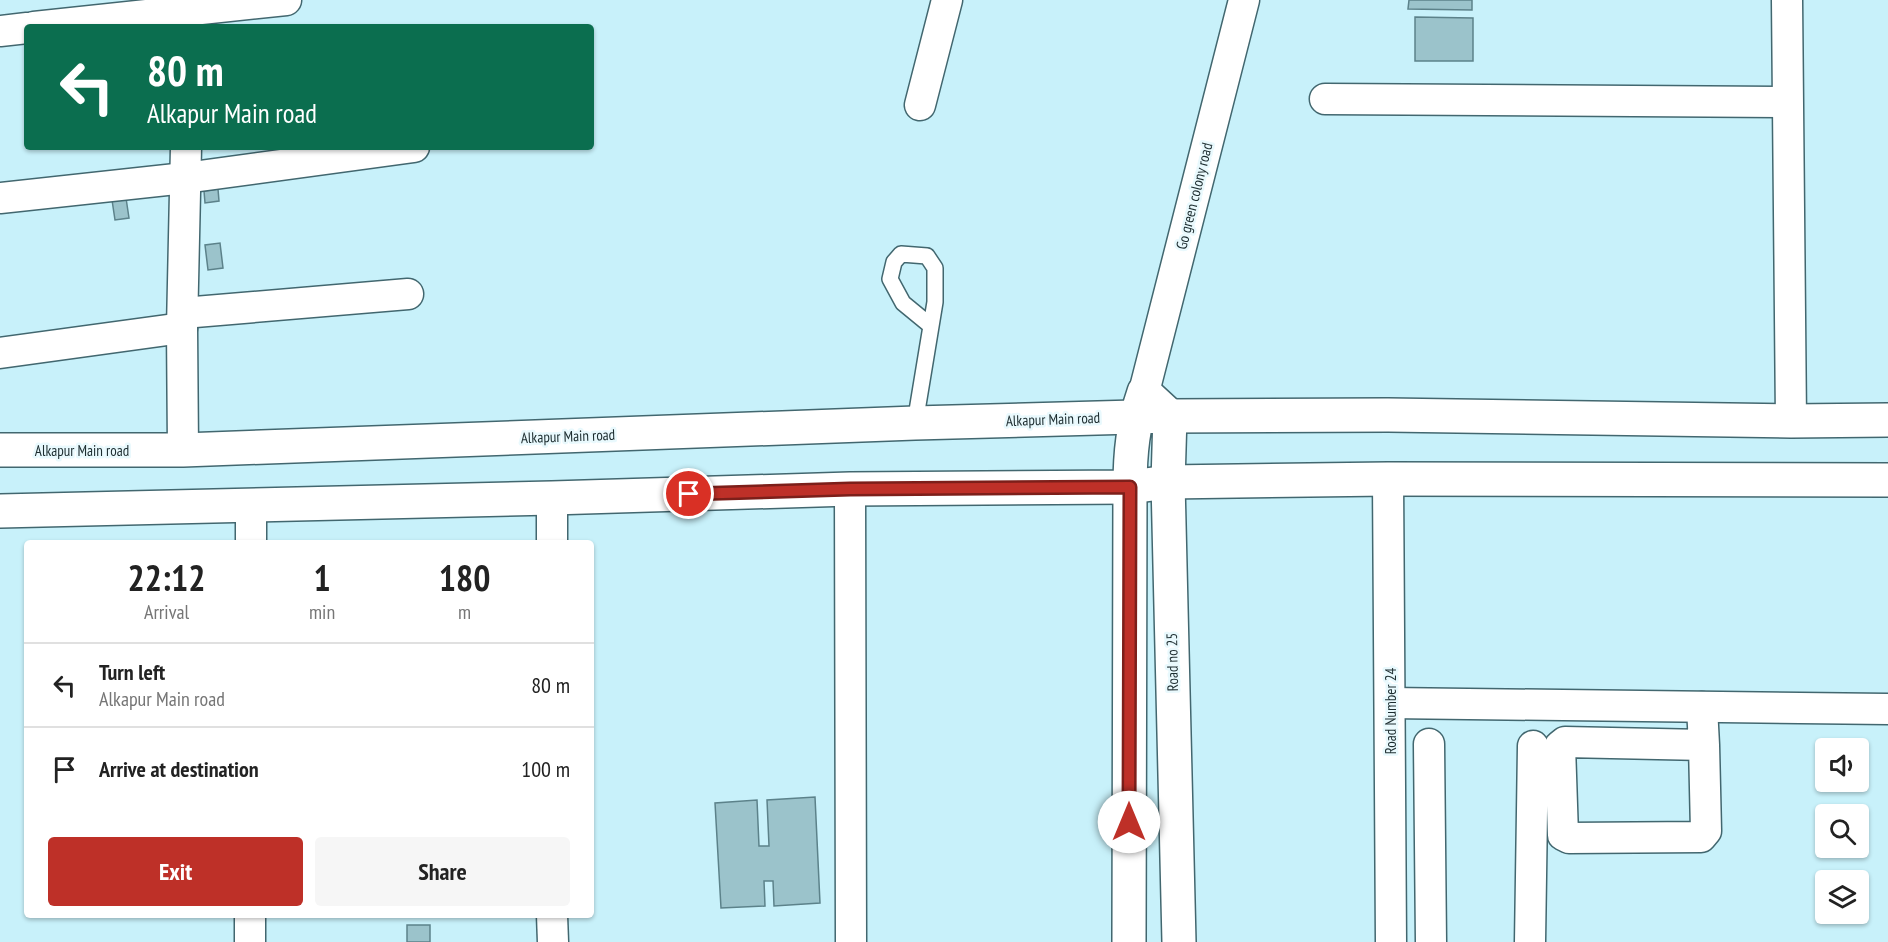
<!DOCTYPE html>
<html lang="en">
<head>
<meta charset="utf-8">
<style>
	body { margin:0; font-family:"PT Sans Narrow",sans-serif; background:#f6f6f6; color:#222; height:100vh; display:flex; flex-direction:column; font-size:22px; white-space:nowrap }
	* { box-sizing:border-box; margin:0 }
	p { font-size:20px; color:#767676 }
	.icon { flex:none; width:33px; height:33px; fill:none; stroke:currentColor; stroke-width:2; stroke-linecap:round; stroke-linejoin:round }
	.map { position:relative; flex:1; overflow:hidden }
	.drawer { position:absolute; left:24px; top:540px; width:570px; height:378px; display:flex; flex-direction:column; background:#fff; border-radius:6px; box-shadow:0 2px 4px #0004 }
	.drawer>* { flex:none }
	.top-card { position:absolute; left:24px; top:24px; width:570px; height:126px; border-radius:6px; box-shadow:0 2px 4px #0004; background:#0b6e4f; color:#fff; overflow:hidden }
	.buttons { position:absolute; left:1815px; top:738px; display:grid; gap:12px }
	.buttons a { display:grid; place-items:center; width:54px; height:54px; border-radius:6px; background:#fff; box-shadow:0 2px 4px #0004; font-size:30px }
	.pin { position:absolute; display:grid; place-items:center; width:51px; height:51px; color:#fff; margin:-26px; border:3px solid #fff; border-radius:50%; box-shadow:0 2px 6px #0007 }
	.me { position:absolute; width:66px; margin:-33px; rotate:0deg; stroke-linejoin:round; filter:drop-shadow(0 0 4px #0008) }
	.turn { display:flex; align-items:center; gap:21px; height:126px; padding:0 24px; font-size:27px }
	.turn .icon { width:78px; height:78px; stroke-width:2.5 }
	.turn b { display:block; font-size:42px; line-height:51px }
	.eta { display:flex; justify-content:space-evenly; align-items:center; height:102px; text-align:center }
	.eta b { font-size:36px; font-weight:800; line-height:42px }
	.action { display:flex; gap:12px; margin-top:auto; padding:12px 24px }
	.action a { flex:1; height:69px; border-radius:6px; background:#be3028; color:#fff; font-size:24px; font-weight:800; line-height:69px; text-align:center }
	.action a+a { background:#f6f6f6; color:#222 }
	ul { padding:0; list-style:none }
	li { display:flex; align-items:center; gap:18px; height:84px; padding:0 24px; border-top:2px solid #e0e0e0 }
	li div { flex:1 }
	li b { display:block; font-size:22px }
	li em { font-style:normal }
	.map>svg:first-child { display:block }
	.building { fill:#9bc3cb; stroke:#5c828a; stroke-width:1.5 }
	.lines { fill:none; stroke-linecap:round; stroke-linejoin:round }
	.lane-casing { stroke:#42676f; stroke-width:18 }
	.street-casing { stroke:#42676f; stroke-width:33 }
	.secondary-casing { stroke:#42676f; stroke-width:36 }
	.lane { stroke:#fff; stroke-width:15 }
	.street { stroke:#fff; stroke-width:30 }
	.secondary { stroke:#fff; stroke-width:33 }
	.route-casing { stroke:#7c1f1a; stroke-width:15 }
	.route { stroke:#be3028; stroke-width:10 }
	.labels { text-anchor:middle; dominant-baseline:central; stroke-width:5; stroke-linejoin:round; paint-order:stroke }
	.street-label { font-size:15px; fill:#1c2c2f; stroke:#e9f9fd }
</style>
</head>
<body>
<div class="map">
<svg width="1888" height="942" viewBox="0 0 1888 942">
	<rect width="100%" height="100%" fill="#c8f1fa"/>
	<!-- building -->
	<g class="building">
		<polygon points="1409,0 1472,0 1472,10 1408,9"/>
		<polygon points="1415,17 1473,18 1473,61 1415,61"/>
		<polygon points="218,189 219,201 205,203 204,191"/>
		<polygon points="126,198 129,218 115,220 112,200"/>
		<polygon points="220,243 223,268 208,270 205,245"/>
		<polygon points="815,797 820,903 774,906 773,881 764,881 765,906 721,908 715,803 757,800 759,846 769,846 767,800"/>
		<rect x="407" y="925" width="23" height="17"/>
	</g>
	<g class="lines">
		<defs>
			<polyline id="lane" points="915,423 935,302 935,268 927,256 901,254 894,262 890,279 903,303 931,326"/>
			<g id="street">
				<polyline points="1787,0 1791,421"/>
				<polyline points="34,27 286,0"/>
				<polyline points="0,31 27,28"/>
				<polyline points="1325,99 1787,102"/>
				<polyline points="920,105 947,0"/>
				<polyline points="0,198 185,178 414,147"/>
				<polyline points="183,313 408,294"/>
				<polyline points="0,353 182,328"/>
				<polyline points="1144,392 1244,0"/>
				<polyline points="183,450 182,328 186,147"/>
				<polyline points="1388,479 1391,942"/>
				<polyline points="850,489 851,942"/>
				<polyline points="552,498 552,543"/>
				<polyline points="251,543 251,505"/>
				<polyline points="1390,703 1888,709"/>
				<polyline points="1702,707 1704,745 1706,831 1701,837 1569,838 1563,835 1560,746 1565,742 1704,745"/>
				<polyline points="1429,744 1431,942"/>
				<polyline points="552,915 553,942"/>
				<polyline points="250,942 250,915"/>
				<polyline points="1530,942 1533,746"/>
			</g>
			<g id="secondary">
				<polyline points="0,450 183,450 915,423 1170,416 1388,415 1791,421 1888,420"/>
				<polyline points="0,511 552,498 850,489 1130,487 1168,482 1388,479 1888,480"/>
				<path d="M1129,942L1130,487C1130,453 1133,424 1144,392L1170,416L1168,482L1179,942"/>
			</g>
		</defs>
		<!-- lane casing -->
		<use href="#lane" class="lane-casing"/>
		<!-- street casing -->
		<use href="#street" class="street-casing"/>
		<!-- secondary casing -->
		<use href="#secondary" class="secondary-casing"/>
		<!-- lane -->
		<use href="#lane" class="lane"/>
		<!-- street -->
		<use href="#street" class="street"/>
		<!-- secondary -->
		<use href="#secondary" class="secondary"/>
	</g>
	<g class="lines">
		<defs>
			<polyline id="route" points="689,494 850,489 1130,487 1129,822"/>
		</defs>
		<!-- route casing -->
		<use href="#route" class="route-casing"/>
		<!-- route -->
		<use href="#route" class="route"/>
	</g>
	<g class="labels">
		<!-- street labels -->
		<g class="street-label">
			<text transform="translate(1194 196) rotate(-76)">Go green colony road</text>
			<text transform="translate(1053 419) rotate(-2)">Alkapur Main road</text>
			<text transform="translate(568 436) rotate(-2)">Alkapur Main road</text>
			<text x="82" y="450">Alkapur Main road</text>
			<text transform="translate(1172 662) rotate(-91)">Road no 25</text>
			<text transform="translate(1390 711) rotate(-90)">Road Number 24</text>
		</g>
	</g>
</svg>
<div class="buttons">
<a><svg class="icon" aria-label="sound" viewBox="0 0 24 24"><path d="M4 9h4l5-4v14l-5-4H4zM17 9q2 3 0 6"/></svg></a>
<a><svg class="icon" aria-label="search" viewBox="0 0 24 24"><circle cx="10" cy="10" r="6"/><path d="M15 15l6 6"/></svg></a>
<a><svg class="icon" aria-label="layers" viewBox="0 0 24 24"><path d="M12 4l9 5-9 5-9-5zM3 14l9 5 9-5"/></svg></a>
</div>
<div class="pin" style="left:689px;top:494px;background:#d93025"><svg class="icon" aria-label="arrive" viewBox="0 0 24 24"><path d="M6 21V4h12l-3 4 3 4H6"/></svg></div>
<svg class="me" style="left:1129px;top:822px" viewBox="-20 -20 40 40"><circle r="19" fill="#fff"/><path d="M0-13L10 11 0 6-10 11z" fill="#be3028"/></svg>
<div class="top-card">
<div class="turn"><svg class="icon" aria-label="left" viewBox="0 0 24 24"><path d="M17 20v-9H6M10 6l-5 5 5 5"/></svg><div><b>80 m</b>Alkapur Main road</div></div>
</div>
<section class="drawer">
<div class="eta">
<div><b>22:12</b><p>Arrival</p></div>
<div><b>1</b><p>min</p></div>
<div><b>180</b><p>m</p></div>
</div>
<ul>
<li><svg class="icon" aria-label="left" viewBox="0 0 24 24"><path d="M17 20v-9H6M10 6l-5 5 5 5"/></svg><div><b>Turn left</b><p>Alkapur Main road</p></div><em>80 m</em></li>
<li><svg class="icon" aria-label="arrive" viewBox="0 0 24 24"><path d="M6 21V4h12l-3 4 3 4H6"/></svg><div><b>Arrive at destination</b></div><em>100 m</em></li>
</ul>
<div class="action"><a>Exit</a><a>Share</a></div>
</section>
</div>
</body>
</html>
